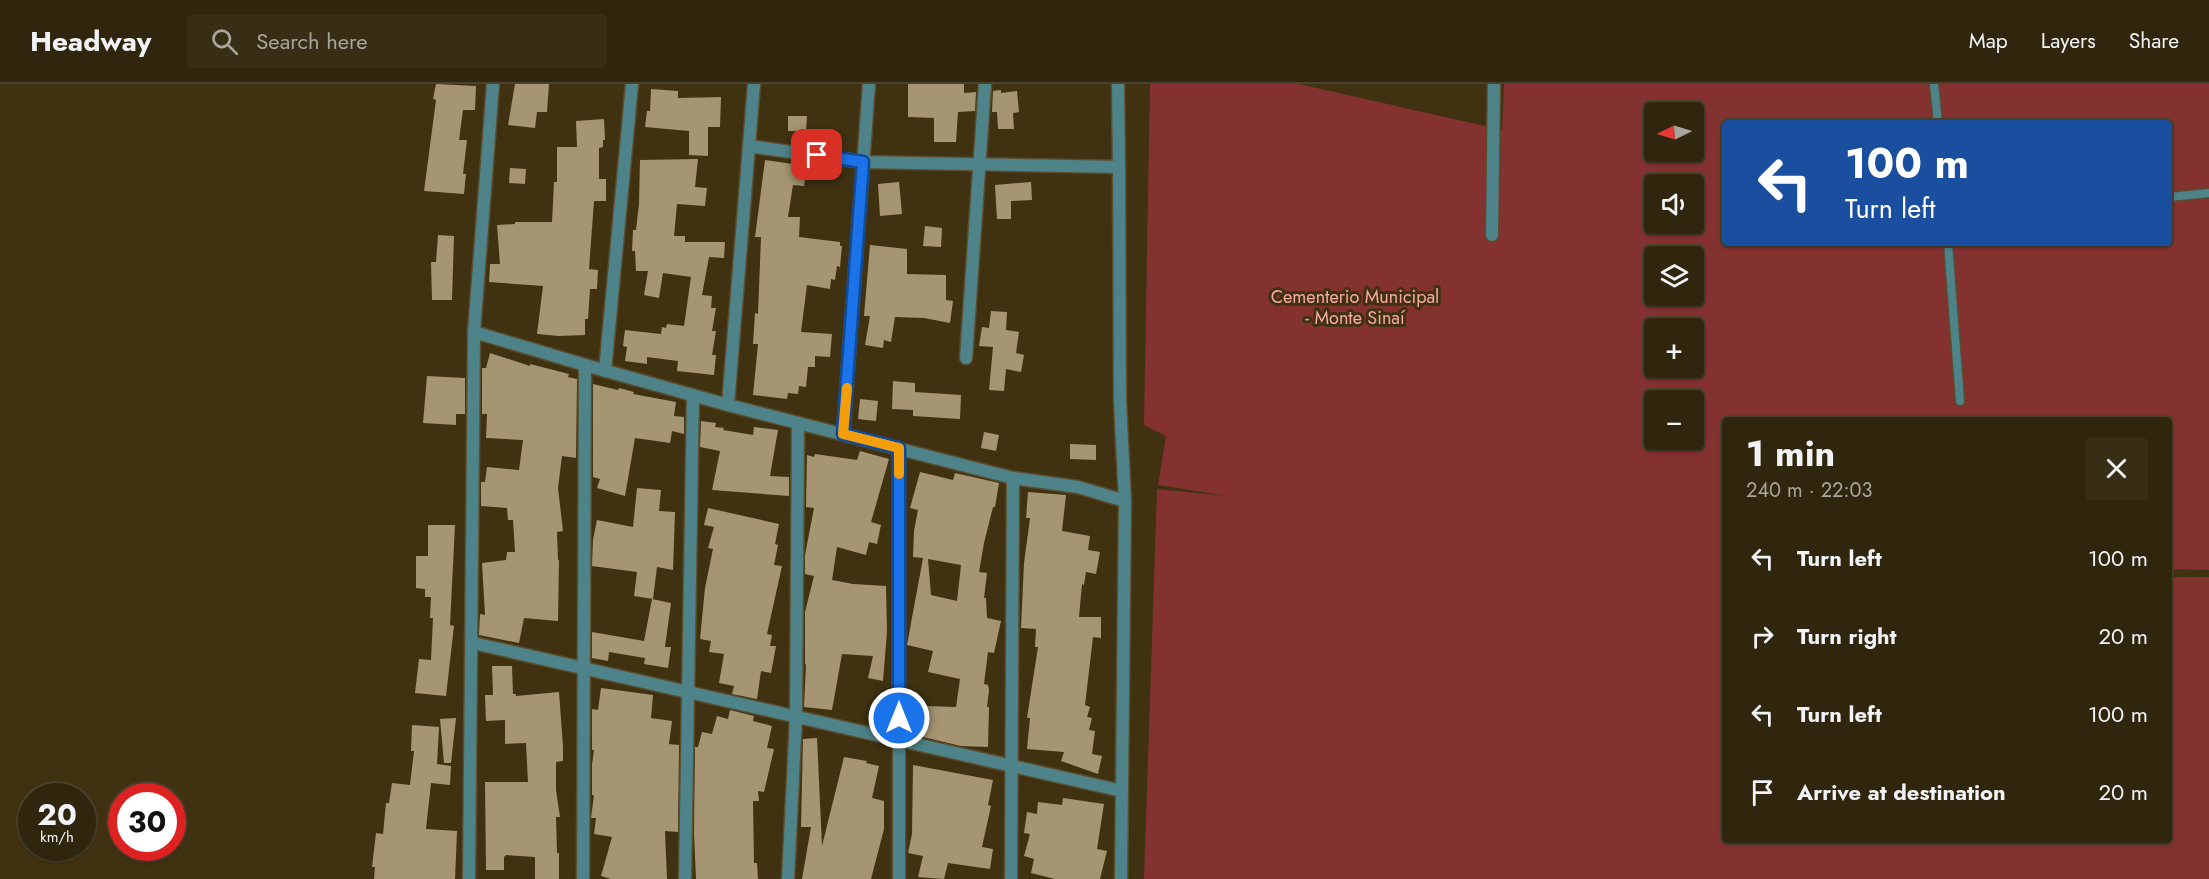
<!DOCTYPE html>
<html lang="en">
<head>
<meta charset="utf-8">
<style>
	body { margin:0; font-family:Jost,sans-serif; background:#382e16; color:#f1f3f6; height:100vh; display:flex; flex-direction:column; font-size:22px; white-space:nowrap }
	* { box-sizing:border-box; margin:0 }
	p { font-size:20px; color:#a8a59d }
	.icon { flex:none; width:33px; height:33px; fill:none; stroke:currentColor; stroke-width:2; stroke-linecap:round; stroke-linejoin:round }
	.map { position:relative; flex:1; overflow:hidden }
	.sheet { position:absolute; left:1722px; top:333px; width:450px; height:426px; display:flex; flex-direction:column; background:#30260d; border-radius:6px; box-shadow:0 2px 4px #0004,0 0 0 2px #4b432e }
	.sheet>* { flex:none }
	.hud { position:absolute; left:1722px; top:36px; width:450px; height:126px; border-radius:6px; box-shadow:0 2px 4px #0004,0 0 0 2px #4b432e; background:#1a4fa0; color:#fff; overflow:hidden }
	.needle { width:39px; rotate:265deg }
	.tools { position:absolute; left:1644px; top:18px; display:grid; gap:12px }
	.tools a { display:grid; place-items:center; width:60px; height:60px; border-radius:6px; background:#30260d; box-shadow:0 2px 4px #0004,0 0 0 2px #4b432e; font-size:30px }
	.speed { position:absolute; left:18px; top:699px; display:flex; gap:12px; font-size:30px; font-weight:700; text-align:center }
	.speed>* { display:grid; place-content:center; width:78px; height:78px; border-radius:50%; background:#30260d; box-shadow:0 2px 4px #0004,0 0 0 2px #4b432e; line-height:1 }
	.speed small { font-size:15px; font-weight:400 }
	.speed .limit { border:9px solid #d22; background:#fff; color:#111 }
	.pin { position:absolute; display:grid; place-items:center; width:51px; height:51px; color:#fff; margin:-26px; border-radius:12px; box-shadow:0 3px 9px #0006 }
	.me { position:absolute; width:66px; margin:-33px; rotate:0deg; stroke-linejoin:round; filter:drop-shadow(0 0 4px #0008) }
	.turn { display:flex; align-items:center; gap:21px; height:126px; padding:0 24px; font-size:27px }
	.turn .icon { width:78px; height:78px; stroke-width:2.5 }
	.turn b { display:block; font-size:42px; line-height:51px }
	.round { display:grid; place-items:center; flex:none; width:63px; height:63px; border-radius:6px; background:#382e16 }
	.head { display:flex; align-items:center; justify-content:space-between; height:102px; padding:0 24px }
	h1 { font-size:36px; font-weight:700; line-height:45px }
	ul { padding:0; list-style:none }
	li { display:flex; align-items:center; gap:18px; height:78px; padding:0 24px }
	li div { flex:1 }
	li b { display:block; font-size:22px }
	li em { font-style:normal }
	header { display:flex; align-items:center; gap:36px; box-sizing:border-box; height:84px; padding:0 30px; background:#30260d; border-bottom:2px solid #4b432e }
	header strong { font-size:28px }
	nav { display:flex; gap:33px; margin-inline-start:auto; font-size:21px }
	.search { width:420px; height:54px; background:#382e16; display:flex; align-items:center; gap:15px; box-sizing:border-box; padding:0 21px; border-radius:6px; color:#a8a59d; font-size:22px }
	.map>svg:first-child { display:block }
	.green { fill:#843230; fill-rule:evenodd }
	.building { fill:#a69572; fill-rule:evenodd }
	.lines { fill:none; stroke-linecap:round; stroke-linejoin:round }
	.service-casing { stroke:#5a4d2e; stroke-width:11 }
	.minor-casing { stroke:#5a4d2e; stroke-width:15 }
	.service { stroke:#4e8389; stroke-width:8 }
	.minor { stroke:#4e8389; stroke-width:12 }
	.route-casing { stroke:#114b97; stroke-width:15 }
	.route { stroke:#1a73e8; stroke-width:10 }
	.slow { stroke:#f59e0b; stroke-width:10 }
	.labels { text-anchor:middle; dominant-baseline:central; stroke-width:6; stroke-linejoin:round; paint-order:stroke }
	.park-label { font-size:18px; fill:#f9a9a3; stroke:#403211 }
</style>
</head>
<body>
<header>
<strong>Headway</strong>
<div class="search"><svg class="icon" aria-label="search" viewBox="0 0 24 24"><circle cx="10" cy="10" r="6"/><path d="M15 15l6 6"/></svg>Search here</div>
<nav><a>Map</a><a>Layers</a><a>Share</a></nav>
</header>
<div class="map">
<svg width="2209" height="795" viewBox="0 0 2209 795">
	<rect width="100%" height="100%" fill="#403211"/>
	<!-- green -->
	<path class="green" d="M1150,0H1299L1502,46L1504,0H2209V486L2169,485V336H1725V756H2169V493H2209V795H1144L1157,405L1228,412L1158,401L1166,352L1144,341ZM1654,28H1694V68H1654ZM1725,39H2169V159H1725ZM1654,100H1694V140H1654ZM1654,172H1694V212H1654ZM1654,244H1694V284H1654ZM1654,316H1694V356H1654Z"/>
	<!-- building -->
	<g class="building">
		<polygon points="436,0 476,2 475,26 463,26 459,56 467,56 463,90 466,90 464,110 424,107 436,16 433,15"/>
		<polygon points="515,0 549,0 547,28 537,28 535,44 508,41"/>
		<polygon points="908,0 964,0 964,9 976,8 975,27 958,28 956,58 934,58 934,34 908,33"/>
		<polygon points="651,5 678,7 678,14 721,13 720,43 708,43 708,72 689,71 689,47 645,43 647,27 650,27"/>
		<polygon points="1001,6 1001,9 1017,7 1019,28 1013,29 1014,45 998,45 997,28 992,28 993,7"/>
		<polygon points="788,32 807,32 806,47 788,47"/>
		<polygon points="604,35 605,56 603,56 603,63 599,64 599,95 606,95 606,117 594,117 589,185 598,186 597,205 590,205 588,235 585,235 585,251 559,252 537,250 543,202 489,198 490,180 500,180 497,141 515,140 515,138 552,138 554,98 557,98 557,63 577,63 576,37"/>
		<polygon points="698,75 695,103 707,104 705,122 677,120 674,152 685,152 685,158 725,158 724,174 709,173 702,211 712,212 711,224 716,224 712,247 716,247 712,271 716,271 714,291 677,287 678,277 647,273 647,280 625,277 627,263 623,262 625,246 661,250 662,243 666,244 667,240 684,242 691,193 663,189 659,214 644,211 648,187 636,187 635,167 632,167 633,146 636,146 639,120 640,76"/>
		<polygon points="765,76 807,82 804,102 793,101 788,133 800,133 799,153 840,158 840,162 842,162 840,183 837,182 835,196 831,195 830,205 807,201 801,248 832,250 830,273 815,272 815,283 808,283 806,303 799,302 798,310 788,309 787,315 753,311 758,260 753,260 755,229 758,230 761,153 755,153"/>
		<polygon points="510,84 526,85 525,100 509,99"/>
		<polygon points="899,98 902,130 880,132 878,100"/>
		<polygon points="1031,98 1032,116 1011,117 1011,135 997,135 995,101"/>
		<polygon points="925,142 942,144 941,163 923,162"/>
		<polygon points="438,151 454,152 452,216 432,216 431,178 436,178"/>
		<polygon points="870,161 907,165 907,190 946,191 946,216 953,217 950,239 924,234 895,233 891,258 884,256 883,264 865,261 870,232 864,232"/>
		<polygon points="991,227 1007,228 1006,246 1019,248 1016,269 1024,271 1021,288 1006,285 1004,307 989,306 993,263 979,262 982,243 989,244"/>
		<polygon points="490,269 530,282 530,280 569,290 568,293 577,295 576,374 562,372 558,404 563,447 557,448 558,476 559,476 558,537 524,534 519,559 479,551 480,530 485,531 482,479 506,476 507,468 515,468 513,436 508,436 507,424 481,422 481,398 485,398 487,383 519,386 523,356 486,354 487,330 482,330 482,284 486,284"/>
		<polygon points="427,292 465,294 465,330 456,330 456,341 423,339"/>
		<polygon points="893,297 915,299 915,308 961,311 960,335 913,332 913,326 892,325"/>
		<polygon points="593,300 618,306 619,304 634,308 633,310 676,318 674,332 684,333 684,350 672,347 670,359 635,354 625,412 597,404 600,395 593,393"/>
		<polygon points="860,315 878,317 876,337 858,335"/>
		<polygon points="701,337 716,339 715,343 724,344 723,346 753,351 754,343 778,346 770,392 789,393 789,412 712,406 720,367 700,363"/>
		<polygon points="984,348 999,351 996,367 981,364"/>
		<polygon points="1070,360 1096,361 1096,376 1070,375"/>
		<polygon points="860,367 889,375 871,438 881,441 877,460 869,458 866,471 837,463 832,496 853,500 886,502 887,548 883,597 868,594 873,572 842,570 832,626 804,623 806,581 805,580 805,528 814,492 805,490 805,471 814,424 806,423 807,371 814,373 815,370 857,376"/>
		<path d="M920,388L953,396L955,389L999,399L995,423H993L984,459L979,488L987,489L984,514H986L987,534L1001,537L994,569L988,568L984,600L988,601L989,606L987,623H989L988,663L961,662L919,652L920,632L925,633V622L956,623L960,595L928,588L933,567L907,561L923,474L913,473L914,447L918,426L910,424ZM928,475L961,481L957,517L931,511Z"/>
		<polygon points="637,404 661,406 659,427 675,428 673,486 657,483 653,515 634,512 637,488 592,482 593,456 597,436 633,443"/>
		<polygon points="1028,408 1066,411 1062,447 1090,452 1088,466 1100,468 1096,490 1086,488 1084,501 1082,500 1079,533 1101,533 1101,554 1093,553 1085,621 1090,623 1087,633 1092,634 1089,646 1095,647 1092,670 1102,672 1098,690 1061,677 1064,668 1027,665 1030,634 1027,634 1038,563 1035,563 1036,545 1021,544 1024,479 1030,434 1026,434"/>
		<polygon points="708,424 779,440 775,460 778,461 774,481 782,482 767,550 772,551 770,562 776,562 771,589 761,587 757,615 732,610 734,602 719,599 724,570 709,568 711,557 700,555 705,504 713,465 708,464 714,443 704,441"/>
		<polygon points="428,441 455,441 450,541 454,542 446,612 415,609 419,575 431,576 433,534 430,534 431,513 425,513 425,505 416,504 416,472 428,472"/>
		<polygon points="652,515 671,519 665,563 671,563 668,584 644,580 645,574 609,568 608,577 592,574 592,548 644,557"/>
		<polygon points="492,582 512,582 513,610 516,610 516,612 559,608 563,662 563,677 556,678 556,706 560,733 556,733 557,769 559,769 559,795 535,795 535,773 506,771 504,773 504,786 486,786 485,698 528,698 526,659 505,660 505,636 486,637 485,611 493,611"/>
		<polygon points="601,604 653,611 651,634 672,637 669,660 679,661 678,748 665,747 667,795 611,795 601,792 612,753 594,750 596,734 591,734 594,711 592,711 592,681 594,666 592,666 592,625 598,626"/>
		<polygon points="730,626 754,632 753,637 772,642 767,664 774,665 764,708 758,707 759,717 753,717 754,779 757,779 758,795 696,795 694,750 695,663 698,663 702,648 712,650 717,632 728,635"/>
		<polygon points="456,634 451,679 444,679 440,635"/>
		<polygon points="412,641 439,643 437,680 451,682 450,701 431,699 426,745 457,747 455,795 374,795 375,783 372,783 376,749 383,750 386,719 389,719 392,699 410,701 414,667 411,667"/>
		<polygon points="817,654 822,762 844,673 867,677 866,679 879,682 872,714 884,717 884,745 871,795 802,795 811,743 801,743 803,655"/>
		<polygon points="913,681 993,696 988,721 991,722 982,763 993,765 990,785 948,779 944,795 918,793 923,772 908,769 912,750"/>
		<polygon points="1063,714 1104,720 1097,765 1107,767 1100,795 1055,795 1031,789 1034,775 1024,772 1030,750 1024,749 1027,728 1037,730 1038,718 1062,721"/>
	</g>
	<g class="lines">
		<defs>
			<g id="service">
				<polyline points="1934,0 1938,39"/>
				<polyline points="2169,113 2209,109"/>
				<polyline points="1948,159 1960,317"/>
			</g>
			<g id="minor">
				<polyline points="1118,0 1119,83"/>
				<polyline points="749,62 863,78 1119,83 1120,317 1125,417 1121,795"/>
				<polyline points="1492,151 1494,0"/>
				<polyline points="474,248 585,281 728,321 1013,394 1078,403 1125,417"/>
				<polyline points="966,274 985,0"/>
				<polyline points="605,287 632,0"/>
				<polyline points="728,321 754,0"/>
				<polyline points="843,350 869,0"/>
				<polyline points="473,559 1122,707"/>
				<polyline points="469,795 474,248 493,0"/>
				<polyline points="583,795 585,281"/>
				<polyline points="685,795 693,311"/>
				<polyline points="788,795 796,633 798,339"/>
				<polyline points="899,795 899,365"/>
				<polyline points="1011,795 1013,394"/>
			</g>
		</defs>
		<!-- service casing -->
		<use href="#service" class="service-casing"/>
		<!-- minor casing -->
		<use href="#minor" class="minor-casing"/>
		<!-- service -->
		<use href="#service" class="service"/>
		<!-- minor -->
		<use href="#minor" class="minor"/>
	</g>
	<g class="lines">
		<defs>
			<polyline id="route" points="817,71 863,78 843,350 899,364 899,634"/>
		</defs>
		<!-- route casing -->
		<use href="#route" class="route-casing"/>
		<!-- route -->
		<use href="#route" class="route"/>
		<!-- slow -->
		<polyline class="slow" points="847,304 843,350 899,364 899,390"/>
	</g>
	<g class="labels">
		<!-- park labels -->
		<g class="park-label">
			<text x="1355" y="213">Cementerio Municipal<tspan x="1355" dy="21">- Monte Sinaí</tspan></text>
		</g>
	</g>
</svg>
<div class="tools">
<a><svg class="needle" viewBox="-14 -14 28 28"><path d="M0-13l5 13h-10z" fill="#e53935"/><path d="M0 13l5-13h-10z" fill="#a8a59d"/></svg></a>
<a><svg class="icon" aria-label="sound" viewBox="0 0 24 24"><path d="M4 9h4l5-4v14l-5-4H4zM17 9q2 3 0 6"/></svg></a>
<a><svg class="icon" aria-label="layers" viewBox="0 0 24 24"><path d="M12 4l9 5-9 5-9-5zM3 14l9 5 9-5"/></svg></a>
<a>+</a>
<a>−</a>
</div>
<div class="speed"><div>20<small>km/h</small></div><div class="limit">30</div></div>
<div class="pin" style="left:817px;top:71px;background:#d93025"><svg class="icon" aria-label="arrive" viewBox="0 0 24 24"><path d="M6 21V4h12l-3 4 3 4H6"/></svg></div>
<svg class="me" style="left:899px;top:634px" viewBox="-20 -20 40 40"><circle r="17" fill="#1a73e8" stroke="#fff" stroke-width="3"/><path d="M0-11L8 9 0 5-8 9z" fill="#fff"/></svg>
<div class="hud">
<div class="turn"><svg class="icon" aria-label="left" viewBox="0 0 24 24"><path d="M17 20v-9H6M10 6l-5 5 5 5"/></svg><div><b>100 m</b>Turn left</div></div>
</div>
<section class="sheet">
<div class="head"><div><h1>1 min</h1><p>240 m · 22:03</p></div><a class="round"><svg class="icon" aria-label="close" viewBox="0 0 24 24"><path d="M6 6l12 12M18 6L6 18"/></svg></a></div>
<ul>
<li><svg class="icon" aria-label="left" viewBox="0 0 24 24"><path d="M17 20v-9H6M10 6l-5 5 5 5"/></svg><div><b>Turn left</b></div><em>100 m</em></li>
<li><svg class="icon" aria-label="right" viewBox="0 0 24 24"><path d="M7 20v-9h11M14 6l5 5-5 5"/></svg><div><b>Turn right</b></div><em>20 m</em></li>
<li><svg class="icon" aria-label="left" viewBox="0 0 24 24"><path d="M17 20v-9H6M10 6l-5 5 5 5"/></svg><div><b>Turn left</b></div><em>100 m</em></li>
<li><svg class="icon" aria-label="arrive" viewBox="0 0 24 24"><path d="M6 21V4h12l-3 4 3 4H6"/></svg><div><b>Arrive at destination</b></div><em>20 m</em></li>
</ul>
</section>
</div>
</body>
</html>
